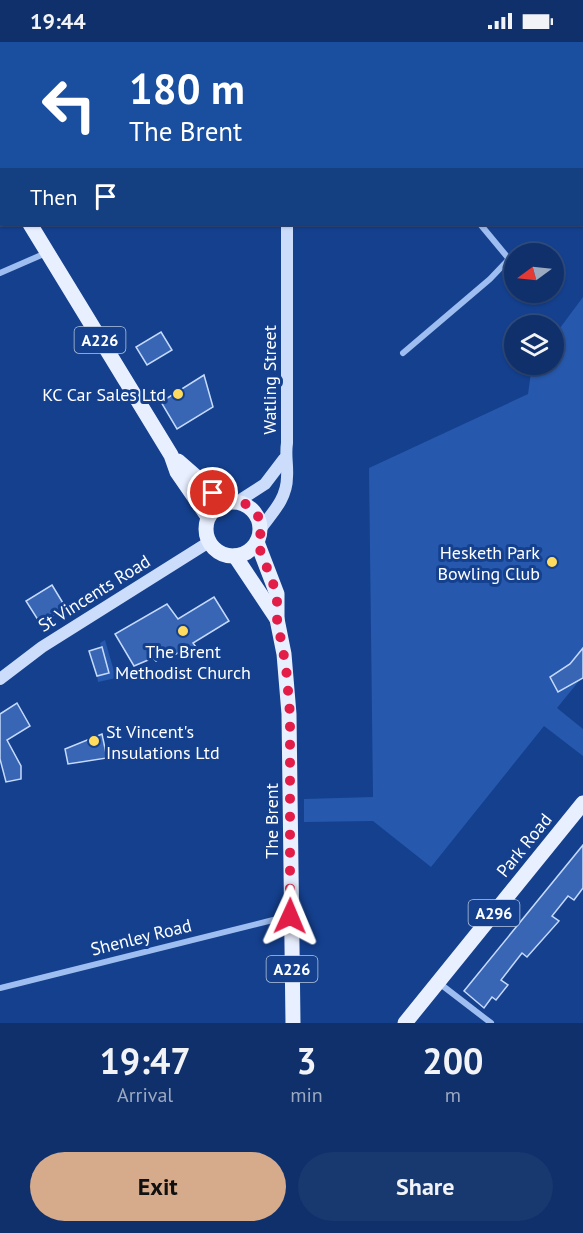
<!DOCTYPE html>
<html lang="en">
<head>
<meta charset="utf-8">
<style>
	body { margin:0; font-family:"PT Sans",sans-serif; background:#183870; color:#f1f3f6; height:100vh; display:flex; flex-direction:column; font-size:22px; white-space:nowrap }
	* { box-sizing:border-box; margin:0 }
	p { font-size:20px; color:#9ba9c1 }
	.icon { flex:none; width:33px; height:33px; fill:none; stroke:currentColor; stroke-width:2; stroke-linecap:round; stroke-linejoin:round }
	.map { position:relative; height:981px; overflow:hidden }
	.details { display:flex; flex-direction:column; background:#0f306a; flex:1 }
	.details>* { flex:none }
	.guide { position:absolute; left:0px; top:0px; width:584px; height:183px; box-shadow:0 2px 4px #0004,0 0 0 2px #2f4b7e; background:#1a4fa0; color:#fff; overflow:hidden }
	.needle { width:39px; rotate:255deg }
	.tools { position:absolute; left:504px; top:201px; display:grid; gap:12px }
	.tools a { display:grid; place-items:center; width:60px; height:60px; border-radius:50%; background:#0f306a; box-shadow:0 2px 4px #0004,0 0 0 2px #2f4b7e; font-size:30px }
	.pin { position:absolute; display:grid; place-items:center; width:51px; height:51px; color:#fff; margin:-26px; border:3px solid #fff; border-radius:50%; box-shadow:0 2px 6px #0007 }
	.me { position:absolute; width:66px; margin:-33px; rotate:1deg; stroke-linejoin:round; filter:drop-shadow(0 0 4px #0008) }
	.turn { display:flex; align-items:center; gap:21px; height:126px; padding:0 30px; font-size:27px }
	.turn .icon { width:78px; height:78px; stroke-width:2.5 }
	.turn b { display:block; font-size:42px; line-height:51px }
	.then { display:flex; align-items:center; height:57px; padding:0 30px; background:#0003; gap:12px; font-size:22px }
	.eta { display:flex; justify-content:space-evenly; align-items:center; height:102px; text-align:center }
	.eta b { font-size:36px; font-weight:600; line-height:42px }
	.button { display:flex; gap:12px; margin-top:auto; padding:12px 30px }
	.button a { flex:1; height:69px; border-radius:36px; background:#d6ab8b; color:#111; font-size:24px; font-weight:600; line-height:69px; text-align:center }
	.button a+a { background:#183870; color:#f1f3f6 }
	.status { display:flex; justify-content:space-between; align-items:center; height:42px; padding:0 30px; background:#0f306a; direction:ltr }
	.status svg { height:16px; fill:currentColor }
	.map>svg:first-child { display:block }
	.green { fill:#2658ad }
	.building { fill:#3866b5; stroke:#c5dafc; stroke-width:1.5 }
	.lines { fill:none; stroke-linecap:round; stroke-linejoin:round }
	.street { stroke:#9ebdf0; stroke-width:6 }
	.secondary { stroke:#ccddfb; stroke-width:12 }
	.primary { stroke:#e8efff; stroke-width:15 }
	.highway { stroke:#fff; stroke-width:18 }
	.route { stroke:#e11d48; stroke-width:10; stroke-dasharray:0 18 }
	.poi-dot { fill:#ffdc5e; stroke:#14408e; stroke-width:2 }
	.labels { text-anchor:middle; dominant-baseline:central; stroke-width:6; stroke-linejoin:round; paint-order:stroke }
	.shield { fill:#14408e; stroke:#b8c6dd; stroke-width:1.5 }
	.shield-label { font-size:16px; font-weight:bold; fill:#fff }
	.street-label { font-size:18px; fill:#fff; stroke:#14408e }
	.poi-label { font-size:18px; fill:#fff; stroke:#14408e; text-anchor:end }
</style>
</head>
<body>
<div class="status"><b>19:44</b><svg viewBox="0 0 49 12"><path d="M0 12V9h3v3zM5 12V6h3v6zM10 12V3h3v9zM15 12V0h3v12zM26 1h20v11H26zM47 4h2v5h-2z"/></svg></div>
<div class="map">
<svg width="583" height="981" viewBox="0 0 583 981">
	<rect width="100%" height="100%" fill="#14408e"/>
	<!-- green -->
	<g class="green">
		<polygon points="583,255 583,634 557,666 583,687 583,714 544,684 431,825 373,779 304,780 304,757 373,755 369,426 528,352 532,323 554,322 554,294"/>
		<polygon points="105,598 116,636 98,640 97,634 109,631 100,601"/>
	</g>
	<!-- building -->
	<g class="building">
		<polygon points="161,290 172,308 147,323 136,305"/>
		<polygon points="204,333 213,365 177,387 161,360"/>
		<polygon points="52,543 66,566 40,581 26,559"/>
		<polygon points="214,555 229,579 193,601 196,605 184,612 182,609 170,615 168,611 156,619 153,616 134,624 115,592 167,562 178,577"/>
		<polygon points="102,605 109,631 97,634 89,609"/>
		<polygon points="583,606 583,636 558,650 550,635 570,622"/>
		<polygon points="17,661 30,684 7,698 21,724 21,737 6,740 0,717 0,672"/>
		<polygon points="102,692 107,716 68,722 65,707"/>
		<polygon points="583,803 583,846 574,858 568,854 552,874 559,879 527,915 522,911 501,938 508,943 496,958 492,955 484,966 464,949"/>
	</g>
	<g class="lines">
		<!-- street -->
		<g class="street">
			<polyline points="582,105 583,105"/>
			<polyline points="0,231 46,211"/>
			<polyline points="403,311 490,237 509,217 480,182"/>
			<polyline points="439,941 491,981"/>
			<polyline points="0,946 289,874"/>
		</g>
		<!-- secondary -->
		<g class="secondary">
			<polyline points="284,0 284,2"/>
			<polyline points="237,460 265,442 284,417"/>
			<path d="M261,486C273,470 287,456 287,435C288,423 285,414 287,401V182"/>
			<polyline points="0,637 42,605 209,500"/>
		</g>
		<!-- primary -->
		<g class="primary">
			<polyline points="0,133 2,135"/>
			<polyline points="30,182 171,413 177,430 208,475"/>
			<polyline points="178,419 226,461"/>
			<circle cx="233" cy="487" r="27"/>
			<polyline points="257,500 277,552 277,577 284,612 289,672 293,981"/>
			<polyline points="235,514 277,577"/>
			<polyline points="405,981 583,761"/>
		</g>
		<!-- highway -->
		<polyline class="highway" points="0,0 1,0"/>
	</g>
	<g class="lines">
		<!-- route -->
		<path class="route" d="M213,451C216,454 221,458 224,460C230,462 237,460 243,461C259,467 266,486 257,500L277,552V577L286,625L290,672V874"/>
	</g>
	<!-- markers -->
	<g class="poi-dot">
		<circle cx="178" cy="352" r="6"/>
		<circle cx="552" cy="520" r="6"/>
		<circle cx="183" cy="589" r="6"/>
		<circle cx="94" cy="699" r="6"/>
	</g>
	<g class="labels">
		<!-- shield labels -->
		<g class="shield">
			<rect x="74.5" y="285" width="51" height="26" rx="4.5"/>
			<rect x="468.5" y="858" width="51" height="26" rx="4.5"/>
			<rect x="266.5" y="914" width="51" height="26" rx="4.5"/>
		</g>
		<g class="shield-label">
			<text x="100" y="298">A226</text>
			<text x="494" y="871">A296</text>
			<text x="292" y="927">A226</text>
		</g>
		<!-- street labels -->
		<g class="street-label">
			<text transform="translate(269 338) rotate(-90)">Watling Street</text>
			<text transform="translate(94 551) rotate(-32)">St Vincents Road</text>
			<text transform="translate(271 779) rotate(-90)">The Brent</text>
			<text transform="translate(524 803) rotate(-51)">Park Road</text>
			<text transform="translate(141 895) rotate(-14)">Shenley Road</text>
		</g>
		<!-- poi labels -->
		<g class="poi-label">
			<text x="166" y="352">KC Car Sales Ltd</text>
			<text x="540" y="510">Hesketh Park<tspan x="540" dy="21">Bowling Club</tspan></text>
			<text x="183" y="609" text-anchor="middle">The Brent<tspan x="183" dy="21">Methodist Church</tspan></text>
			<text x="106" y="689" text-anchor="start">St Vincent's<tspan x="106" dy="21">Insulations Ltd</tspan></text>
		</g>
	</g>
</svg>
<div class="tools">
<a><svg class="needle" viewBox="-14 -14 28 28"><path d="M0-13l5 13h-10z" fill="#e53935"/><path d="M0 13l5-13h-10z" fill="#9ba9c1"/></svg></a>
<a><svg class="icon" aria-label="layers" viewBox="0 0 24 24"><path d="M12 4l9 5-9 5-9-5zM3 14l9 5 9-5"/></svg></a>
</div>
<div class="pin" style="left:213px;top:451px;background:#d93025"><svg class="icon" aria-label="arrive" viewBox="0 0 24 24"><path d="M6 21V4h12l-3 4 3 4H6"/></svg></div>
<svg class="me" style="left:290px;top:874px" viewBox="-20 -20 40 40"><path d="M0-17L14 15 0 8-14 15z" fill="#e11d48" stroke="#fff" stroke-width="4"/></svg>
<div class="guide">
<div class="turn"><svg class="icon" aria-label="left" viewBox="0 0 24 24"><path d="M17 20v-9H6M10 6l-5 5 5 5"/></svg><div><b>180 m</b>The Brent</div></div>
<div class="then">Then<svg class="icon" aria-label="arrive" viewBox="0 0 24 24"><path d="M6 21V4h12l-3 4 3 4H6"/></svg></div>
</div>
</div>
<section class="details">
<div class="eta">
<div><b>19:47</b><p>Arrival</p></div>
<div><b>3</b><p>min</p></div>
<div><b>200</b><p>m</p></div>
</div>
<div class="button"><a>Exit</a><a>Share</a></div>
</section>
</body>
</html>
